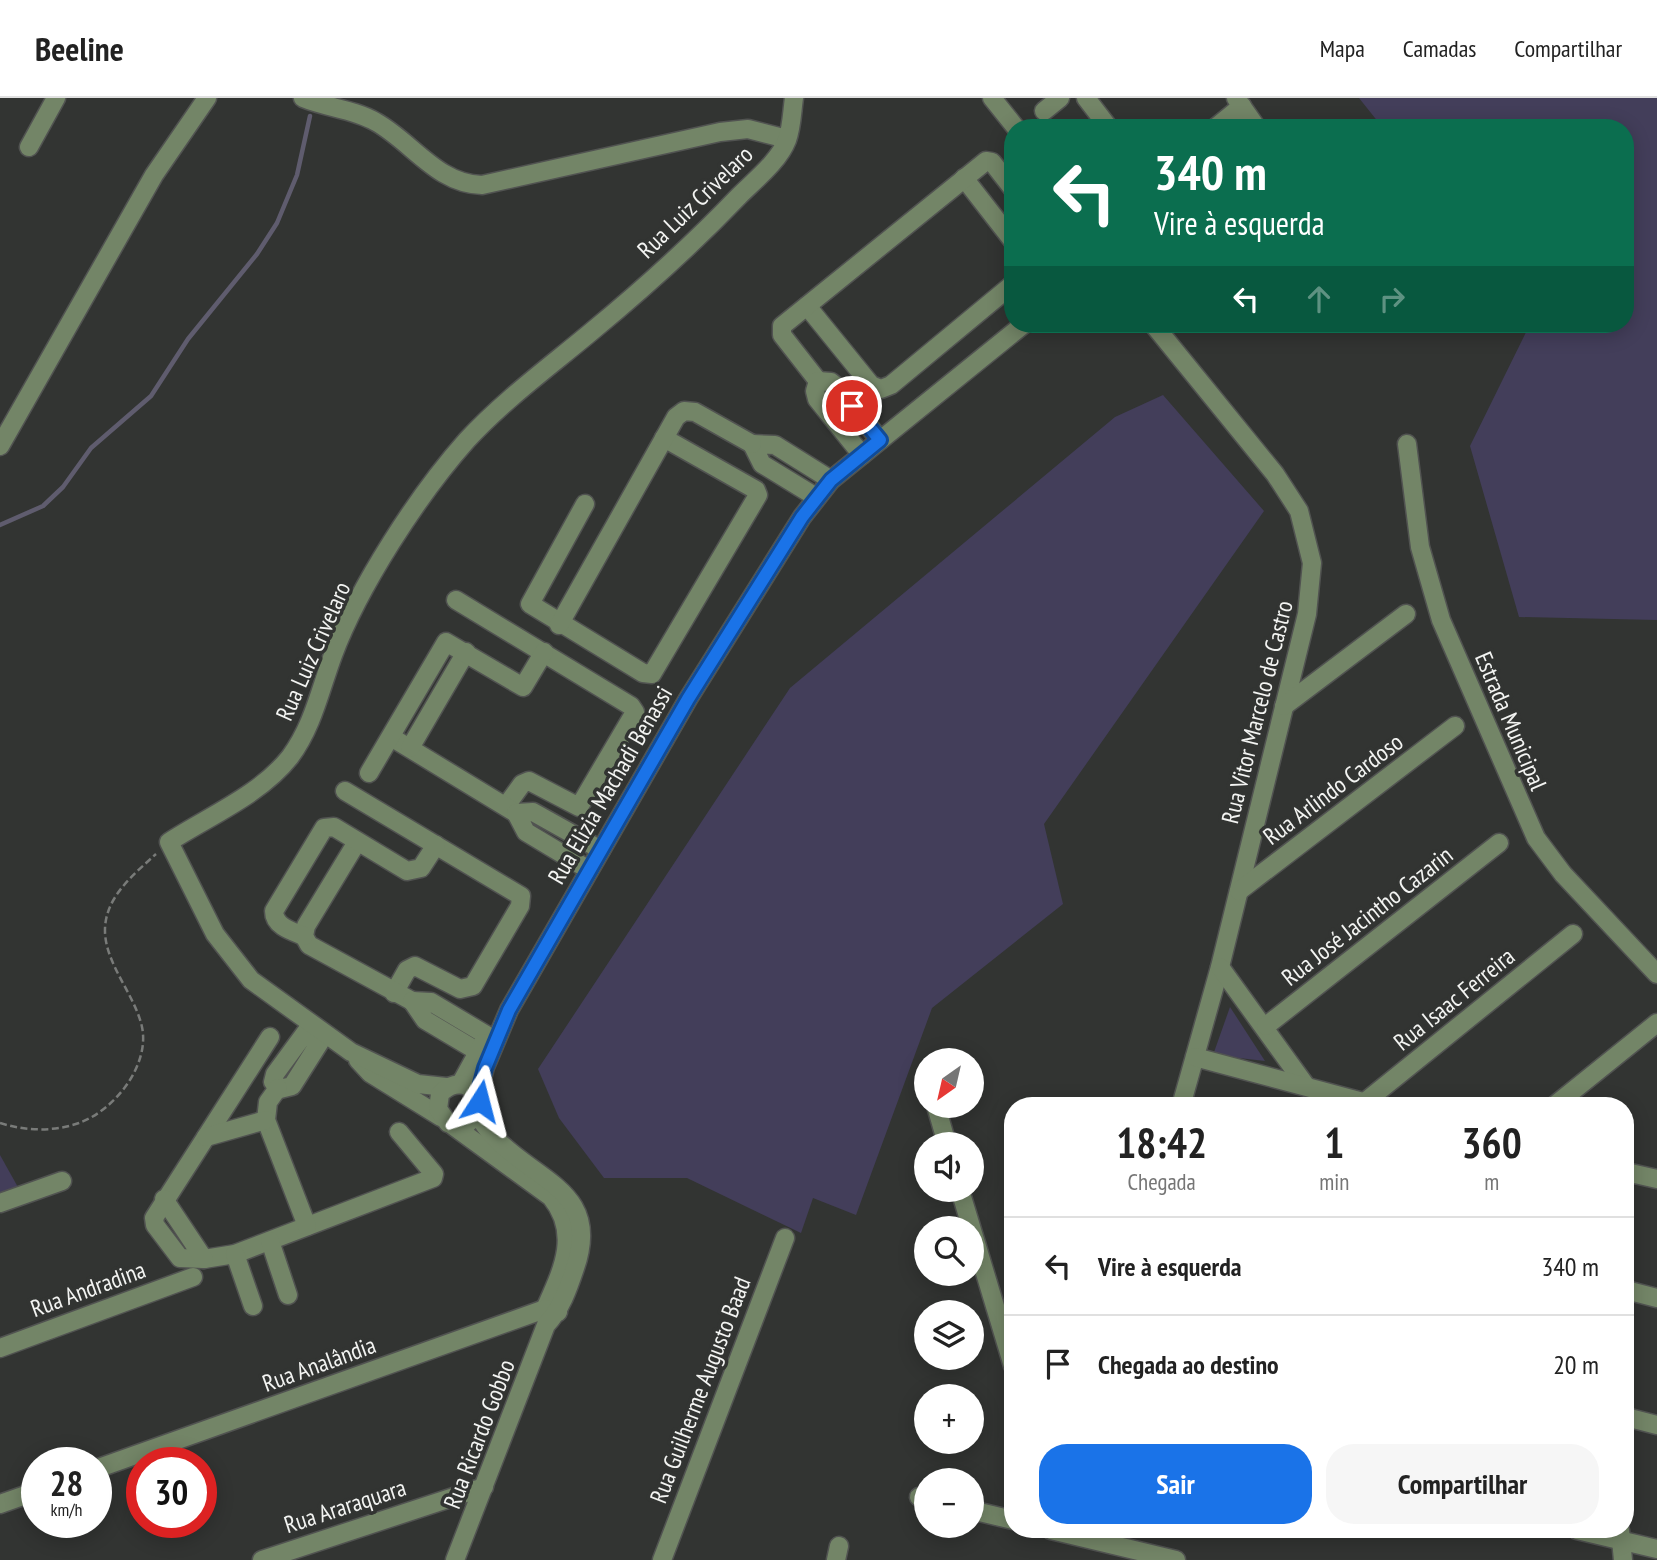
<!DOCTYPE html>
<html lang="pt">
<head>
<meta charset="utf-8">
<style>
	body { margin:0; font-family:"PT Sans Narrow",sans-serif; background:#f6f6f6; color:#222; height:100vh; display:flex; flex-direction:column; font-size:26px; white-space:nowrap }
	* { box-sizing:border-box; margin:0 }
	p { font-size:23px; color:#767676 }
	.icon { flex:none; width:38px; height:38px; fill:none; stroke:currentColor; stroke-width:2; stroke-linecap:round; stroke-linejoin:round }
	.map { position:relative; flex:1; overflow:hidden }
	.panel { position:absolute; left:1004px; top:999px; width:630px; height:441px; display:flex; flex-direction:column; background:#fff; border-radius:28px; box-shadow:0 4px 18px #0003 }
	.panel>* { flex:none }
	.hud { position:absolute; left:1004px; top:21px; width:630px; height:214px; border-radius:28px; box-shadow:0 4px 18px #0003; background:#0b6e4f; color:#fff; overflow:hidden }
	.needle { width:46px; rotate:214deg }
	.controls { position:absolute; left:914px; top:950px; display:grid; gap:14px }
	.controls a { display:grid; place-items:center; width:70px; height:70px; border-radius:50%; background:#fff; box-shadow:0 4px 18px #0003; font-size:35px }
	.speed { position:absolute; left:21px; top:1349px; display:flex; gap:14px; font-size:35px; font-weight:700; text-align:center }
	.speed>* { display:grid; place-content:center; width:91px; height:91px; border-radius:50%; background:#fff; box-shadow:0 4px 18px #0003; line-height:1 }
	.speed small { font-size:18px; font-weight:400 }
	.speed .limit { border:10px solid #d22; background:#fff; color:#111 }
	.pin { position:absolute; display:grid; place-items:center; width:60px; height:60px; color:#fff; margin:-30px; border:4px solid #fff; border-radius:50%; box-shadow:0 2px 7px #0007 }
	.me { position:absolute; width:77px; margin:-38px; rotate:9deg; stroke-linejoin:round; filter:drop-shadow(0 0 5px #0008) }
	.turn { display:flex; align-items:center; gap:24px; height:147px; padding:0 35px; font-size:32px }
	.turn .icon { width:91px; height:91px; stroke-width:2.5 }
	.turn b { display:block; font-size:49px; line-height:60px }
	.lanes { display:flex; align-items:center; height:66px; padding:0 35px; background:#0003; justify-content:center; gap:35px; direction:ltr }
	.lanes .off { opacity:.35 }
	.eta { display:flex; justify-content:space-evenly; align-items:center; height:119px; text-align:center }
	.eta b { font-size:42px; font-weight:600; line-height:49px }
	.primary-button { display:flex; gap:14px; margin-top:auto; padding:14px 35px }
	.primary-button a { flex:1; height:80px; border-radius:28px; background:#1a73e8; color:#fff; font-size:28px; font-weight:600; line-height:80px; text-align:center }
	.primary-button a+a { background:#f6f6f6; color:#222 }
	ul { padding:0; list-style:none }
	li { display:flex; align-items:center; gap:21px; height:98px; padding:0 35px; border-top:2px solid #e0e0e0 }
	li div { flex:1 }
	li b { display:block; font-size:26px }
	li em { font-style:normal }
	header { display:flex; align-items:center; gap:42px; box-sizing:border-box; height:98px; padding:0 35px; background:#fff; border-bottom:2px solid #e0e0e0 }
	header strong { font-size:33px }
	nav { display:flex; gap:38px; margin-inline-start:auto; font-size:24px }
	.map>svg:first-child { display:block }
	.green { fill:#433e5a }
	.lines { fill:none; stroke-linecap:round; stroke-linejoin:round }
	.stream { stroke:#5f5c6e; stroke-width:4.5 }
	.minor-casing { stroke:#515351; stroke-width:21 }
	.path { stroke:#797b79; stroke-width:2.5; stroke-dasharray:7 3.5; stroke-linecap:butt }
	.minor { stroke:#738567; stroke-width:18 }
	.route-casing { stroke:#114b97; stroke-width:18 }
	.route { stroke:#1a73e8; stroke-width:12 }
	.labels { text-anchor:middle; dominant-baseline:central; stroke-width:7; stroke-linejoin:round; paint-order:stroke }
	.street-label { font-size:24px; fill:#f3f4f2; stroke:#323432 }
</style>
</head>
<body>
<header>
<strong>Beeline</strong>
<nav><a>Mapa</a><a>Camadas</a><a>Compartilhar</a></nav>
</header>
<div class="map">
<svg width="1657" height="1462" viewBox="0 0 1657 1462">
	<rect width="100%" height="100%" fill="#323432"/>
	<!-- green -->
	<g class="green">
		<polygon points="1359,0 1657,0 1657,522 1519,519 1470,348 1530,226 1626,226 1626,30 1383,30"/>
		<polygon points="1163,297 1264,413 1044,726 1063,806 932,910 856,1117 813,1100 801,1135 687,1080 604,1080 559,1020 538,971 790,590 1115,319"/>
		<polygon points="1230,909 1265,963 1213,957"/>
		<polygon points="0,1057 19,1091 0,1099"/>
	</g>
	<g class="lines">
		<!-- stream -->
		<polyline class="stream" points="0,427 43,408 63,389 91,350 151,298 188,241 257,156 277,125 297,77 310,18"/>
		<defs>
			<g id="minor">
				<path d="M303,0C327,10 354,11 376,24C412,44 437,86 482,87L720,34L748,31L787,41"/>
				<polyline points="992,0 1016,30"/>
				<polyline points="1086,0 1109,30"/>
				<polyline points="1236,0 1257,30"/>
				<polyline points="1044,13 1060,0"/>
				<polyline points="1215,30 1242,8"/>
				<polyline points="29,49 56,0"/>
				<polyline points="964,80 1013,143"/>
				<polyline points="807,208 871,287 881,291 891,287 1013,186"/>
				<polyline points="1153,226 1275,376 1299,413 1312,465 1307,516 1220,869 1181,1008"/>
				<polyline points="818,283 782,237 782,228 986,63 992,64 1013,91"/>
				<polyline points="1407,346 1420,449 1441,522 1536,740 1563,776 1657,876"/>
				<polyline points="0,348 154,77 207,0"/>
				<polyline points="862,357 817,301 815,293 818,283 831,284 836,288 880,342"/>
				<polyline points="816,399 762,366 752,346 775,347 831,382"/>
				<polyline points="585,406 530,506 643,575 652,576 758,397 756,392 664,340"/>
				<polyline points="456,502 631,608 635,614 579,709 529,683 522,686 506,708"/>
				<polyline points="559,527 676,319 684,313 695,314 752,346"/>
				<polyline points="1284,608 1406,516"/>
				<polyline points="391,639 516,715"/>
				<polyline points="410,650 466,554"/>
				<polyline points="369,675 446,544 523,589 544,554"/>
				<polyline points="345,693 521,798 520,808 473,888 460,891 415,868 407,872 394,895"/>
				<polyline points="357,744 306,828 304,838 309,847 412,903"/>
				<polyline points="589,772 526,734 516,715 533,714 601,752"/>
				<polyline points="1239,793 1455,628"/>
				<path d="M304,838C291,833 274,828 274,813L324,730L334,729L407,773L421,770L436,747"/>
				<polyline points="1220,869 1306,988"/>
				<polyline points="311,927 275,976 273,984 280,991 292,988 325,936"/>
				<polyline points="1266,928 1499,745"/>
				<polyline points="270,939 154,1120 155,1127 180,1160 204,1161 235,1156 433,1080 434,1076 399,1034"/>
				<polyline points="477,953 425,922 412,903 431,904 488,938"/>
				<polyline points="1195,959 1374,1007"/>
				<polyline points="358,962 370,975 441,1019"/>
				<polyline points="461,985 483,945"/>
				<path d="M446,989L418,986L351,954L251,882L215,836L169,744C209,718 260,697 290,659C313,628 320,592 333,557C359,488 418,397 467,342C504,302 549,269 591,234C642,192 693,146 739,98C755,82 779,63 787,42C792,29 792,13 794,0"/>
				<polyline points="278,990 268,1004 266,1022 307,1128"/>
				<polyline points="478,997 485,969 509,912 688,601 802,419 831,382 1024,226"/>
				<polyline points="1365,1004 1573,836"/>
				<polyline points="936,1008 947,1046"/>
				<polyline points="1554,1008 1657,925"/>
				<path d="M452,1027L551,1099C581,1136 562,1173 545,1211L546,1220"/>
				<polyline points="206,1039 266,1022"/>
				<polyline points="1626,1074 1657,1081"/>
				<polyline points="960,1092 1013,1268"/>
				<polyline points="164,1101 204,1161"/>
				<polyline points="0,1105 62,1083"/>
				<polyline points="270,1143 288,1197"/>
				<polyline points="235,1156 253,1208"/>
				<polyline points="1626,1192 1657,1200"/>
				<polyline points="0,1250 193,1179"/>
				<polyline points="1626,1319 1657,1327"/>
				<polyline points="96,1371 545,1211 558,1214"/>
				<polyline points="919,1399 926,1401"/>
				<polyline points="0,1406 37,1393"/>
				<polyline points="971,1412 1013,1422"/>
				<polyline points="1051,1432 1176,1462"/>
				<polyline points="1577,1432 1657,1451"/>
				<polyline points="1620,1432 1623,1462"/>
				<polyline points="262,1462 484,1389"/>
				<path d="M455,1462L546,1227C561,1211 568,1191 575,1170C601,1095 540,1085 497,1042C489,1035 483,1025 477,1016C485,990 458,976 440,996L438,1011L448,1025L467,1026L477,1016"/>
				<polyline points="662,1462 785,1140"/>
				<polyline points="836,1462 839,1448"/>
			</g>
		</defs>
		<!-- minor casing -->
		<use href="#minor" class="minor-casing"/>
		<!-- path -->
		<path class="path" d="M0,1025C26,1033 53,1034 79,1025C115,1012 150,967 142,929C135,897 106,867 105,834C104,800 133,777 156,756"/>
		<!-- minor -->
		<use href="#minor" class="minor"/>
	</g>
	<g class="lines">
		<defs>
			<polyline id="route" points="480,1003 478,997 485,970 509,912 688,601 802,419 831,382 880,342 852,308"/>
		</defs>
		<!-- route casing -->
		<use href="#route" class="route-casing"/>
		<!-- route -->
		<use href="#route" class="route"/>
	</g>
	<g class="labels">
		<!-- street labels -->
		<g class="street-label">
			<text transform="translate(695 104) rotate(-44)">Rua Luiz Crivelaro</text>
			<text transform="translate(313 553) rotate(-66)">Rua Luiz Crivelaro</text>
			<text transform="translate(1257 614) rotate(-76)">Rua Vitor Marcelo de Castro</text>
			<text transform="translate(1511 623) rotate(67)">Estrada Municipal</text>
			<text transform="translate(610 687) rotate(-60)">Rua Elizia Machadi Benassi</text>
			<text transform="translate(1333 691) rotate(-37)">Rua Arlindo Cardoso</text>
			<text transform="translate(1367 818) rotate(-38)">Rua José Jacintho Cazarin</text>
			<text transform="translate(1454 901) rotate(-39)">Rua Isaac Ferreira</text>
			<text transform="translate(88 1191) rotate(-20)">Rua Andradina</text>
			<text transform="translate(319 1266) rotate(-20)">Rua Analândia</text>
			<text transform="translate(700 1292) rotate(-69)">Rua Guilherme Augusto Baad</text>
			<text transform="translate(479 1336) rotate(-69)">Rua Ricardo Gobbo</text>
			<text transform="translate(345 1408) rotate(-18)">Rua Araraquara</text>
		</g>
	</g>
</svg>
<div class="controls">
<a><svg class="needle" viewBox="-14 -14 28 28"><path d="M0-13l5 13h-10z" fill="#e53935"/><path d="M0 13l5-13h-10z" fill="#767676"/></svg></a>
<a><svg class="icon" aria-label="sound" viewBox="0 0 24 24"><path d="M4 9h4l5-4v14l-5-4H4zM17 9q2 3 0 6"/></svg></a>
<a><svg class="icon" aria-label="search" viewBox="0 0 24 24"><circle cx="10" cy="10" r="6"/><path d="M15 15l6 6"/></svg></a>
<a><svg class="icon" aria-label="layers" viewBox="0 0 24 24"><path d="M12 4l9 5-9 5-9-5zM3 14l9 5 9-5"/></svg></a>
<a>+</a>
<a>−</a>
</div>
<div class="speed"><div>28<small>km/h</small></div><div class="limit">30</div></div>
<div class="pin" style="left:852px;top:308px;background:#d93025"><svg class="icon" aria-label="arrive" viewBox="0 0 24 24"><path d="M6 21V4h12l-3 4 3 4H6"/></svg></div>
<svg class="me" style="left:480px;top:1003px" viewBox="-20 -20 40 40"><path d="M0-17L14 15 0 8-14 15z" fill="#1a73e8" stroke="#fff" stroke-width="4"/></svg>
<div class="hud">
<div class="turn"><svg class="icon" aria-label="left" viewBox="0 0 24 24"><path d="M17 20v-9H6M10 6l-5 5 5 5"/></svg><div><b>340 m</b>Vire à esquerda</div></div>
<div class="lanes"><svg class="icon" aria-label="left" viewBox="0 0 24 24"><path d="M17 20v-9H6M10 6l-5 5 5 5"/></svg><svg class="icon off" aria-label="ahead" viewBox="0 0 24 24"><path d="M12 20V5M6 11l6-6 6 6"/></svg><svg class="icon off" aria-label="right" viewBox="0 0 24 24"><path d="M7 20v-9h11M14 6l5 5-5 5"/></svg></div>
</div>
<section class="panel">
<div class="eta">
<div><b>18:42</b><p>Chegada</p></div>
<div><b>1</b><p>min</p></div>
<div><b>360</b><p>m</p></div>
</div>
<ul>
<li><svg class="icon" aria-label="left" viewBox="0 0 24 24"><path d="M17 20v-9H6M10 6l-5 5 5 5"/></svg><div><b>Vire à esquerda</b></div><em>340 m</em></li>
<li><svg class="icon" aria-label="arrive" viewBox="0 0 24 24"><path d="M6 21V4h12l-3 4 3 4H6"/></svg><div><b>Chegada ao destino</b></div><em>20 m</em></li>
</ul>
<div class="primary-button"><a>Sair</a><a>Compartilhar</a></div>
</section>
</div>
</body>
</html>
